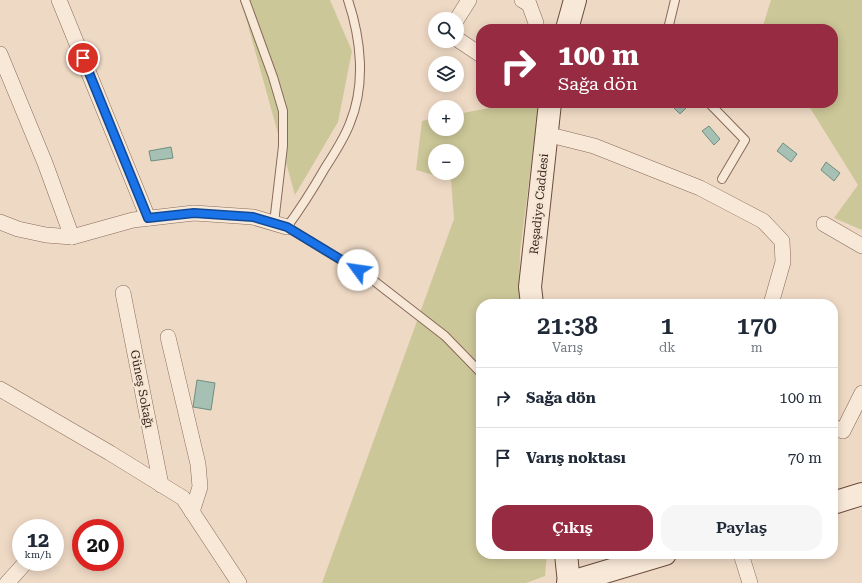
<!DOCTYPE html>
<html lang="tr">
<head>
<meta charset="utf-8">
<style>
	body { margin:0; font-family:"Roboto Serif",serif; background:#f6f6f7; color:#1f2937; height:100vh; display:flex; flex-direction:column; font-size:15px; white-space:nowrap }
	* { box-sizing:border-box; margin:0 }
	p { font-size:13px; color:#747a83 }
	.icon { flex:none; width:22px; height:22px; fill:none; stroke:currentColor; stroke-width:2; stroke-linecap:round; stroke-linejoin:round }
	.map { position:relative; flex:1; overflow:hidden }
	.panel { position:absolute; left:476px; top:299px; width:362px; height:260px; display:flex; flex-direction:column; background:#fff; border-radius:16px; box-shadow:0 2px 10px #0003 }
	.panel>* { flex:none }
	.banner { position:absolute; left:476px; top:24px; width:362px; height:84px; border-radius:16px; box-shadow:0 2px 10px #0003; background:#962b41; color:#fff; overflow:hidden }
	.fabs { position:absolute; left:428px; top:12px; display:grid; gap:8px }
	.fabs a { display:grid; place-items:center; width:36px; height:36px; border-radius:50%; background:#fff; box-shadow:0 2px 10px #0003; font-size:20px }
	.speed { position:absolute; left:12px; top:519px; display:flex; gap:8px; font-size:20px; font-weight:700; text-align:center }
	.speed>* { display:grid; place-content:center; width:52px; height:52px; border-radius:50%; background:#fff; box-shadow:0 2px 10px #0003; line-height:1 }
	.speed small { font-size:10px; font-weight:400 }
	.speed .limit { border:6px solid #d22; background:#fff; color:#111 }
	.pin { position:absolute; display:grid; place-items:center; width:34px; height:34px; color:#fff; margin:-17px; border:2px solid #fff; border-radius:50%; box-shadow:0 1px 4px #0007 }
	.me { position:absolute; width:44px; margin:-22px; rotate:301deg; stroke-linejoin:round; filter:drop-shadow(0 0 3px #0008) }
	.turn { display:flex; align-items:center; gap:14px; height:84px; padding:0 16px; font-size:18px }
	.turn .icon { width:52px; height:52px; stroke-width:2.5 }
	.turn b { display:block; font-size:28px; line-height:34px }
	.eta { display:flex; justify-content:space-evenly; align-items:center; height:68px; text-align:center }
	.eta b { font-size:24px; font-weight:600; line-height:28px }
	.button { display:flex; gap:8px; margin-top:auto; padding:8px 16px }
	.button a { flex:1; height:46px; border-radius:16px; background:#962b41; color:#fff; font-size:16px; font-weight:600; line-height:46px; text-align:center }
	.button a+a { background:#f6f6f7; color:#1f2937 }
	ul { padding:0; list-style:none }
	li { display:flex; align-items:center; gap:12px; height:60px; padding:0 16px; border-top:1px solid #e0e1e3 }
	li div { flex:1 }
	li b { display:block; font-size:15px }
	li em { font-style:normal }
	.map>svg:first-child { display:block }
	.green { fill:#ccc798; fill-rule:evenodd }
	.water { fill:#a6c1b3; stroke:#6d8f80 }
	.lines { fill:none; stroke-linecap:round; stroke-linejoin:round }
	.lane-casing { stroke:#886a5b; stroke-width:10 }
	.street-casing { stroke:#886a5b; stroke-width:16 }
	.secondary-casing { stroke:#6a4b3e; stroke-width:24 }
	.lane { stroke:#f8e8d7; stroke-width:8 }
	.street { stroke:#f8e8d7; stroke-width:15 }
	.secondary { stroke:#f8e8d7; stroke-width:22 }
	.route-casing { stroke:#114b97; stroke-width:10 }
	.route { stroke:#1a73e8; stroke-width:7 }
	.labels { text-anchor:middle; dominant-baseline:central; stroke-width:4; stroke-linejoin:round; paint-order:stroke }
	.street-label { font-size:12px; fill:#38261e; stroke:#f5e5d3 }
</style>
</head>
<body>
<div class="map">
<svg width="862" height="583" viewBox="0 0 862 583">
	<rect width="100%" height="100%" fill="#eed9c4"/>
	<!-- green -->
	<g class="green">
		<polygon points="241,0 330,0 352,51 338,122 295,195"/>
		<polygon points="771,0 862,0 862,230 834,218 858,185 807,103 833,103 833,29 762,29"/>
		<path d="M517,103H539L520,252L519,304H481V554H547L545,576L526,583H322L454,219L451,180L416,170L422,121L435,118V129H457V114ZM435,151H457V173H435Z"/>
	</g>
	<!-- water -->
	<g class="water">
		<polygon points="669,103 682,103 686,108 680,114"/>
		<polygon points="709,126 720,139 714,145 702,131"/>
		<polygon points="783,143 797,154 791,162 777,151"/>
		<polygon points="171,147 173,158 151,161 149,151"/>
		<polygon points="826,162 840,173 834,181 821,170"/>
		<polygon points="197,380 215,383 211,410 193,407"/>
	</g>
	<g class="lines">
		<defs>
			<g id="lane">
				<polyline points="245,0 273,77 283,111 283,146 274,223"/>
				<path d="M348,0C361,39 366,84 350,123C344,139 334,154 325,168C313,189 301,208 287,227L369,277L445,336L481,373"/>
				<polyline points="668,29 675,0"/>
				<polyline points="709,103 745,140 722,179"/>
			</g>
			<g id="street">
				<polyline points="59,0 148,218"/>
				<polyline points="522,0 529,4 536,23 535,29"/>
				<polyline points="457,19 469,0"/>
				<polyline points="457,39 481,55"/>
				<polyline points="0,54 45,163 72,237"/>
				<polyline points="546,134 594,146 700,188 763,221 782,241 783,262 771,304"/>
				<polyline points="0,222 18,229 46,235 72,237 133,220 194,213 253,217 287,227"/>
				<polyline points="824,224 862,246"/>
				<polyline points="123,293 161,485"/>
				<polyline points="168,337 198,464 200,487 192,512"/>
				<polyline points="0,389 110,453 183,498 239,583"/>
				<polyline points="833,427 843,431 862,393"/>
				<polyline points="741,554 750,583"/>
				<polyline points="7,583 26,562"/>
			</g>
			<g id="secondary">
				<polyline points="567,29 575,0"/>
				<polyline points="532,304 530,287 550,103"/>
				<polyline points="833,503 862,494"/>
				<polyline points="566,554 569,583"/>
				<polyline points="568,583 665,554"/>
			</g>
		</defs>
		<!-- lane casing -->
		<use href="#lane" class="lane-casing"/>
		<!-- street casing -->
		<use href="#street" class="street-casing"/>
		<!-- secondary casing -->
		<use href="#secondary" class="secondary-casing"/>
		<!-- lane -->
		<use href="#lane" class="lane"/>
		<!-- street -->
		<use href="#street" class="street"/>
		<!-- secondary -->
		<use href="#secondary" class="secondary"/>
	</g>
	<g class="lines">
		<defs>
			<polyline id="route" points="83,58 148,218 194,213 253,217 287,227 358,270"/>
		</defs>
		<!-- route casing -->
		<use href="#route" class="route-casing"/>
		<!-- route -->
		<use href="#route" class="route"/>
	</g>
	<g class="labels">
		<!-- street labels -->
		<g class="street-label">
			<text transform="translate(539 204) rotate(-84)">Reşadiye Caddesi</text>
			<text transform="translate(142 389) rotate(79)">Güneş Sokağı</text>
		</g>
	</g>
</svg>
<div class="fabs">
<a><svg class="icon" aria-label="search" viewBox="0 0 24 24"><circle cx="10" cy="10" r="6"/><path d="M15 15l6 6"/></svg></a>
<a><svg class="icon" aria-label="layers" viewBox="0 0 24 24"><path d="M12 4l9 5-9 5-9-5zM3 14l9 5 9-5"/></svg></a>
<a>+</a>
<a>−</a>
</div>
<div class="speed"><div>12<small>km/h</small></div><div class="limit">20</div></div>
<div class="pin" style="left:83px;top:58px;background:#d93025"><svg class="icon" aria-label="arrive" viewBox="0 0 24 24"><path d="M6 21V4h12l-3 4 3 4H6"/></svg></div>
<svg class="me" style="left:358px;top:270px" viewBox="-20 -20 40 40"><circle r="19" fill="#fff"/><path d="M0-13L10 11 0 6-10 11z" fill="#1a73e8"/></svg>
<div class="banner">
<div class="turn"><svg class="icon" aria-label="right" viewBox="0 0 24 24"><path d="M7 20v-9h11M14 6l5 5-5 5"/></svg><div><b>100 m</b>Sağa dön</div></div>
</div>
<section class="panel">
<div class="eta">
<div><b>21:38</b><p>Varış</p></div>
<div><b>1</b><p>dk</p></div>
<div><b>170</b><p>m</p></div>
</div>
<ul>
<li><svg class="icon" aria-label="right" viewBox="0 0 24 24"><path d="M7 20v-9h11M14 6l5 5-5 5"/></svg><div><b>Sağa dön</b></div><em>100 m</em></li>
<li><svg class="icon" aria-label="arrive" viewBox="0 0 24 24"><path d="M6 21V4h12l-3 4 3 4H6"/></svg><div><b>Varış noktası</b></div><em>70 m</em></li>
</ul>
<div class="button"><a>Çıkış</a><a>Paylaş</a></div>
</section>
</div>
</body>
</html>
